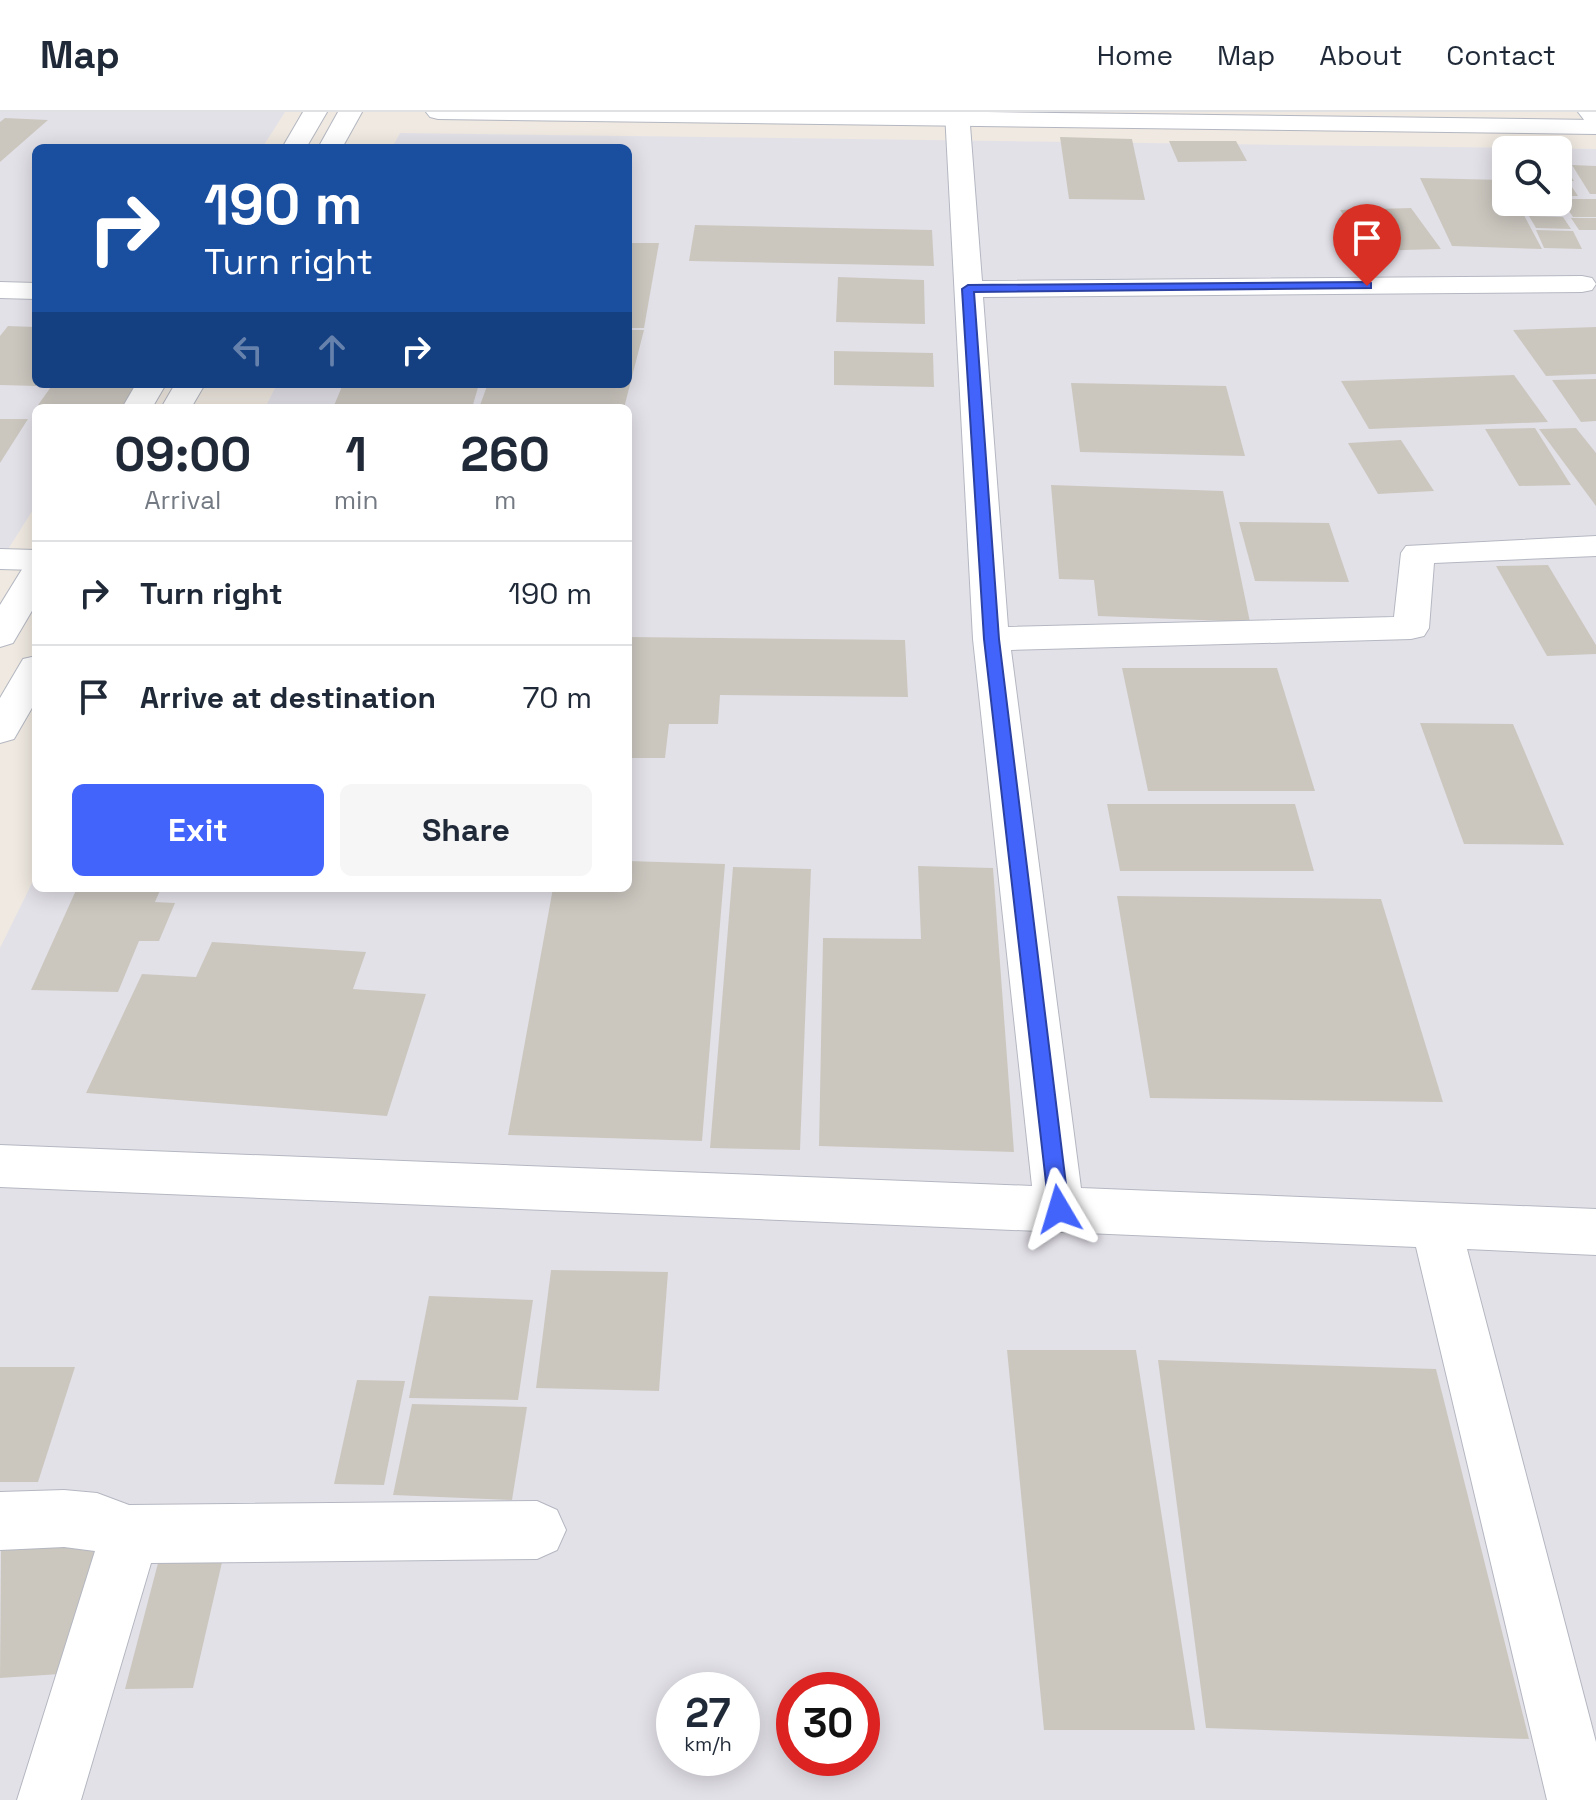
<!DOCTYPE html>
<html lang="en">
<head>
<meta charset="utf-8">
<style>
	body { margin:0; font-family:"Space Grotesk",sans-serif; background:#f6f6f7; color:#1f2937; height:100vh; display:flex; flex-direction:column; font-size:30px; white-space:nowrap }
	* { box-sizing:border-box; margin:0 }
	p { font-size:26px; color:#747a83 }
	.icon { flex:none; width:44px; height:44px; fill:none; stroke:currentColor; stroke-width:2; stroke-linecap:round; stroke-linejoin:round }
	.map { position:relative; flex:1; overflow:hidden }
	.sheet { position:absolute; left:32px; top:292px; width:600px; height:488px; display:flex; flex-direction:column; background:#fff; border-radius:12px; box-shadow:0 4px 20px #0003 }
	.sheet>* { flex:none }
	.top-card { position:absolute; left:32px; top:32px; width:600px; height:244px; border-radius:12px; box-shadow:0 4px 20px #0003; background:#1a4fa0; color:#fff; overflow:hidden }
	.buttons { position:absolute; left:1492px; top:24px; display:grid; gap:16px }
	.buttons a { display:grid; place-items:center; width:80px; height:80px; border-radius:12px; background:#fff; box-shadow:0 4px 20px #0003; font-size:40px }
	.speed { position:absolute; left:656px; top:1560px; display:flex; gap:16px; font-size:40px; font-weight:700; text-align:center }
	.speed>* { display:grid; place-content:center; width:104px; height:104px; border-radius:50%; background:#fff; box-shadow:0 4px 20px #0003; line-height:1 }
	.speed small { font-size:20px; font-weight:400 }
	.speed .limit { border:12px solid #d22; background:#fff; color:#111 }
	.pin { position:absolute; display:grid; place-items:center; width:68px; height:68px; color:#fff; margin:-82px -34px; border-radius:50% 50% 50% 0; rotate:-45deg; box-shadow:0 0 8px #0007 }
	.pin .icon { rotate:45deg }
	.me { position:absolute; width:88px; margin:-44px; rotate:353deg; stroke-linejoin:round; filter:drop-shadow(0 0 6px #0008) }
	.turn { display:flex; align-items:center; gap:28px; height:168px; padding:0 40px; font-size:36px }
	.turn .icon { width:104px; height:104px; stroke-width:2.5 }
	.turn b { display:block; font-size:56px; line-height:68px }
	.lanes { display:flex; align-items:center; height:76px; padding:0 40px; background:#0003; justify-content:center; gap:40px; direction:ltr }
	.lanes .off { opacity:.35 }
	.eta { display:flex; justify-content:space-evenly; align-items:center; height:136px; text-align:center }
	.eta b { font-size:48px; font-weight:700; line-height:56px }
	.cta { display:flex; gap:16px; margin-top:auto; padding:16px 40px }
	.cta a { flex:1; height:92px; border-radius:12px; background:#4264fb; color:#fff; font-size:32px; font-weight:700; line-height:92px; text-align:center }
	.cta a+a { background:#f6f6f7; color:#1f2937 }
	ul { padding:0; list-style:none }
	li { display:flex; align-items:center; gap:24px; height:104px; padding:0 40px; border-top:2px solid #e0e1e3 }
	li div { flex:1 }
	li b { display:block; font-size:30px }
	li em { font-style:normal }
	header { display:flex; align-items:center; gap:48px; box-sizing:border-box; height:112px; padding:0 40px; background:#fff; border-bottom:2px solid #e0e1e3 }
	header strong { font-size:38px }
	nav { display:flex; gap:44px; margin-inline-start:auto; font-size:28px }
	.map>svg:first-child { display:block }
	.industrial { fill:#e3e1e8; fill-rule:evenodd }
	.building { fill:#cbc7bf }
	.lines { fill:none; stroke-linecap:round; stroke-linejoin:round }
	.street-casing { stroke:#b4b7c1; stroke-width:2 }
	.secondary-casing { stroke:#b4b7c1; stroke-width:2 }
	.street { fill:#fff; fill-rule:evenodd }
	.secondary { fill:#fff; fill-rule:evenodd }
	.route { fill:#4264fb; stroke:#2b41a3; stroke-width:2 }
</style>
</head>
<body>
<header>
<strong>Map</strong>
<nav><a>Home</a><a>Map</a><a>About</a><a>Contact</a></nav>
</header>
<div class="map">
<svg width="1596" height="1688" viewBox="0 0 1596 1688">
	<rect width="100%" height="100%" fill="#efe9e1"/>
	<!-- industrial -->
	<g class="industrial">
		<polygon points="0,0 285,0 262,36 36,36 36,272 113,272 98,296 36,296 36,393 0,450"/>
		<path d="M400,21L1596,37V1688H0V836L36,763V776H628V296H265L277,272H628V36H392ZM1506,38H1558V90H1506ZM674,1578H742V1646H674ZM794,1578H862V1646H794Z"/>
	</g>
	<!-- building -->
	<g class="building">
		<polygon points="5,6 48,8 0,50 0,10"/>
		<polygon points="1060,25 1132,27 1145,88 1069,87"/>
		<polygon points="1169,29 1236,29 1247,49 1178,50"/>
		<polygon points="1558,45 1574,69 1568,69 1578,84 1558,84"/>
		<polygon points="1572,53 1596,54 1596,82 1590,82"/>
		<polygon points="1420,66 1505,68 1506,90 1517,90 1542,137 1452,134"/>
		<polygon points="1561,87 1596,87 1596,105 1573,105"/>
		<polygon points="1524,90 1554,90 1562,103 1531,102"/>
		<polygon points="1411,96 1441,137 1368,139 1340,98"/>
		<polygon points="1529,104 1563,105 1571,117 1536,116"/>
		<polygon points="1571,106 1596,106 1596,118 1579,118"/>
		<polygon points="695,113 932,118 934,154 689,149"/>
		<polygon points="1536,118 1573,119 1582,137 1544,136"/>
		<polygon points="628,131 659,131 644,216 628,216"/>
		<polygon points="838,165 924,168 925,212 836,210"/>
		<polygon points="8,214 36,215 36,274 0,273 0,224"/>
		<polygon points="1596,215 1596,262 1546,264 1513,218"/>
		<polygon points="628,218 644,218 624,296 479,296 487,274 549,276 551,272 628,272"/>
		<polygon points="834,239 933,241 934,275 834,273"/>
		<polygon points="1514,263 1548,310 1369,317 1341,269"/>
		<polygon points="1596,267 1596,309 1581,310 1552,268"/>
		<polygon points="1071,271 1226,274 1245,344 1080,340"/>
		<polygon points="53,272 141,272 127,295 38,293"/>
		<polygon points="343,272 479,272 472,296 333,296"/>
		<polygon points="0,307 28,307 0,351"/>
		<polygon points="1535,316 1571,373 1519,374 1485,317"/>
		<polygon points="1576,316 1596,341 1596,394 1539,317"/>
		<polygon points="1401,328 1434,379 1378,382 1348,331"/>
		<polygon points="1051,373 1223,379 1250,510 1098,504 1094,468 1059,467"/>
		<polygon points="1239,410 1329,411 1349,470 1255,469"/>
		<polygon points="1548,453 1596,533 1596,542 1547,544 1496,454"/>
		<polygon points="628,525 905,528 908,585 720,583 718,612 669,612 665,646 628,646"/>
		<polygon points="1122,556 1277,556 1315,679 1148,679"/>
		<polygon points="1420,611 1513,612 1564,733 1464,732"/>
		<polygon points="1107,692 1295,692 1314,759 1120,759"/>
		<polygon points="628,749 725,752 702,1029 508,1023 553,776 628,776"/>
		<polygon points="918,754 993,756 1014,1040 819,1034 823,826 921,827"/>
		<polygon points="733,755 811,757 800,1038 710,1036"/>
		<polygon points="77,776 161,776 155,790 175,791 159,829 139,829 118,880 31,878"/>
		<polygon points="1117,784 1381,787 1443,990 1150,986"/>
		<polygon points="212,830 366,840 353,877 426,882 387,1004 86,981 142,862 196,865"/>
		<polygon points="551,1158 668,1160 659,1279 536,1276"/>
		<polygon points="429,1184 533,1188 518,1288 409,1286"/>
		<polygon points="1007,1238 1136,1238 1195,1618 1044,1618"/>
		<polygon points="1158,1248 1436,1257 1529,1627 1206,1616"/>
		<polygon points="0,1255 75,1255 38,1370 0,1370"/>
		<polygon points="357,1268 405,1269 384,1373 334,1372"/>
		<polygon points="412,1292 527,1295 512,1388 393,1383"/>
		<polygon points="163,1432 226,1433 193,1576 125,1577"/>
		<polygon points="106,1433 75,1561 0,1566 1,1438"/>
	</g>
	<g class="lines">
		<defs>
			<g id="street">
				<polygon points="945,0 969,0 982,169 1582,164 1592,166 1596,172 1592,178 1582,180 983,185 1008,515 1394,505 1401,441 1406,434 1596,424 1596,444 1434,451 1429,516 1424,524 1411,527 1011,538 1081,1076 1596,1097 1596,1143 1467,1137 1596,1630 1596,1688 1547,1688 1416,1135 0,1075 0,1033 1032,1074 973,527"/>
				<polygon points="1578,0 1596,0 1596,15 1588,13"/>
				<polygon points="0,170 36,171 36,187 0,186"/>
				<polygon points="0,437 36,438 36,458 0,457"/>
				<polygon points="64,1378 97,1381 129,1393 537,1389 557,1398 566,1418 557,1438 537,1447 151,1451 81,1688 17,1688 95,1439 64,1435 0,1438 0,1380"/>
			</g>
			<g id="secondary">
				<polygon points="303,0 327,0 306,36 282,36"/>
				<polygon points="338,0 362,0 342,36 318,36"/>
				<polygon points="426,0 987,0 1596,8 1596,22 438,7 430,5"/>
				<polygon points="136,272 166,272 152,296 122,296"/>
				<polygon points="175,272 205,272 191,296 161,296"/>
				<polygon points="36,451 36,492 13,531 0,535 0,493 24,454"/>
				<polygon points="36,544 36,589 14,627 0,631 0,586 23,547"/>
			</g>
		</defs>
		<!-- street casing -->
		<use href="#street" class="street-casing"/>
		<!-- secondary casing -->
		<use href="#secondary" class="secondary-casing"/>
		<!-- street -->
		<use href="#street" class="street"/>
		<!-- secondary -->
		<use href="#secondary" class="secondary"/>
	</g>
	<!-- route -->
	<polygon class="route" points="1367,170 1371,171 1371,176 974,180 999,527 1069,1097 1066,1103 1059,1106 1052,1103 1049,1097 984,527 962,177 968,173"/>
</svg>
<div class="buttons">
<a><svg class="icon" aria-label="search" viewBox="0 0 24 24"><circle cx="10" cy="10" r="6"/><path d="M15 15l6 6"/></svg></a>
</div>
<div class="speed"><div>27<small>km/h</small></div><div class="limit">30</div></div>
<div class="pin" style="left:1367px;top:174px;background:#d93025"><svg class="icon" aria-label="arrive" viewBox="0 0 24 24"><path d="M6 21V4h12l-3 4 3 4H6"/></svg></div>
<svg class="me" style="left:1059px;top:1097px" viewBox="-20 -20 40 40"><path d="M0-17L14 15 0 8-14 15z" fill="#4264fb" stroke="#fff" stroke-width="4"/></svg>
<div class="top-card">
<div class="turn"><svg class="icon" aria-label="right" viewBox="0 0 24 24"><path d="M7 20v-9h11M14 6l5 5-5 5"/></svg><div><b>190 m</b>Turn right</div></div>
<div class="lanes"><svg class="icon off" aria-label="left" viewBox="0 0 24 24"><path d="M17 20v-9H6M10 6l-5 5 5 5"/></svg><svg class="icon off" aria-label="ahead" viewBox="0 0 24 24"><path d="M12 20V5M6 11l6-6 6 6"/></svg><svg class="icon" aria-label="right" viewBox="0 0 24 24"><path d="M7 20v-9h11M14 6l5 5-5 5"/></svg></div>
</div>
<section class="sheet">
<div class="eta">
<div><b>09:00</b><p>Arrival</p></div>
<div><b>1</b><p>min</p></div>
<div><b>260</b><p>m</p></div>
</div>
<ul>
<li><svg class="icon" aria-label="right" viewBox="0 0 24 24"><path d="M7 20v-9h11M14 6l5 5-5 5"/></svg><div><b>Turn right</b></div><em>190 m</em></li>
<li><svg class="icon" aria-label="arrive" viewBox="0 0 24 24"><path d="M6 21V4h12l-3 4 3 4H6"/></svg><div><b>Arrive at destination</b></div><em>70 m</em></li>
</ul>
<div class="cta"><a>Exit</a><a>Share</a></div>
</section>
</div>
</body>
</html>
